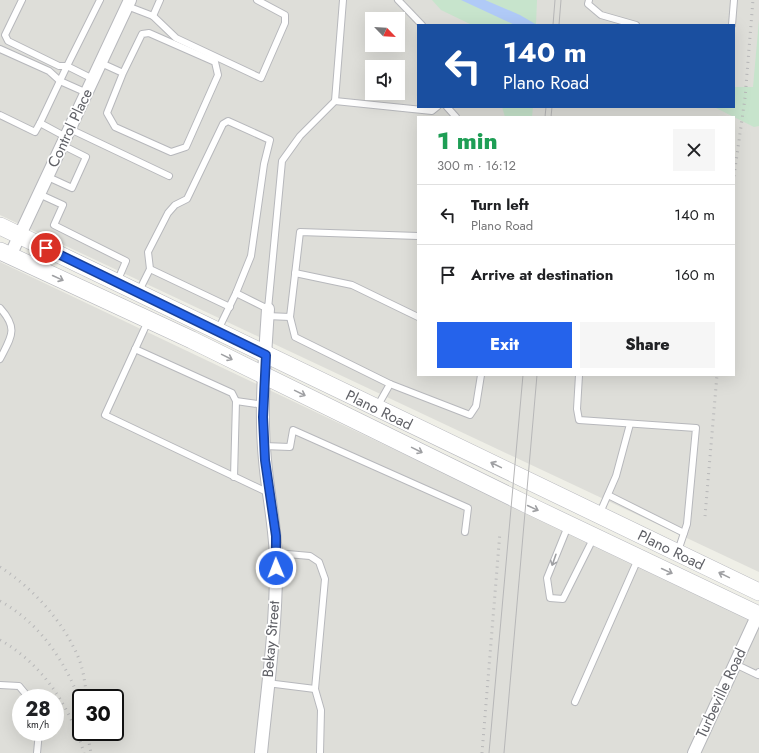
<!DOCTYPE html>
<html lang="en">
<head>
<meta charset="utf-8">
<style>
	body { margin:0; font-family:Jost,sans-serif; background:#f6f6f6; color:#202124; height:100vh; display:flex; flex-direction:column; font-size:15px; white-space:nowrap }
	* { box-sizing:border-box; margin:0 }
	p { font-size:13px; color:#757577 }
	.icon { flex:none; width:22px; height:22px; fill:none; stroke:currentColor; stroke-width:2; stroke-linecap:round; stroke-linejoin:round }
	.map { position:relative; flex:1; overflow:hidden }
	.details { position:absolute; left:417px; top:116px; width:318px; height:260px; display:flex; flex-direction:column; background:#fff; border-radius:0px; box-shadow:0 4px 16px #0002 }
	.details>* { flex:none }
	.banner { position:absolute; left:417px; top:24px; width:318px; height:84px; border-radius:0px; box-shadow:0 4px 16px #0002; background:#1a4fa0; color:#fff; overflow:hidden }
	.needle { width:26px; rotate:115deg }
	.fabs { position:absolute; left:365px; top:12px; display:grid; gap:8px }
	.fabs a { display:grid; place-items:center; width:40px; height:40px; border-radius:0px; background:#fff; box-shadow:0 4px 16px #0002; font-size:20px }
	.speed { position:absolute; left:12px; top:689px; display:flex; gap:8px; font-size:20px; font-weight:700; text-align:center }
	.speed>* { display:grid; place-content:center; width:52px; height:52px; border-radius:50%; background:#fff; box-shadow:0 4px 16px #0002; line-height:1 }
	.speed small { font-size:10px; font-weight:400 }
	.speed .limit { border:2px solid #111; border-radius:6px; background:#fff; color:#111 }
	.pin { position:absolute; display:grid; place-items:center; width:34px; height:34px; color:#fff; margin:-17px; border:2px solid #fff; border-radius:50%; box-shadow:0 1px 4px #0007 }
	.me { position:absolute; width:44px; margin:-22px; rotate:359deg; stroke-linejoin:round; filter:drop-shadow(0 0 3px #0008) }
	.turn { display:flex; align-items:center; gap:14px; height:84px; padding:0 20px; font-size:18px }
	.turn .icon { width:52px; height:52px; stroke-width:2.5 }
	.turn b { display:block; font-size:28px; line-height:34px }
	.round { display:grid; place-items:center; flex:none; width:42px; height:42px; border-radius:0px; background:#f6f6f6 }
	.overview { display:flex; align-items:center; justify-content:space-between; height:68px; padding:0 20px }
	h1 { font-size:24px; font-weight:800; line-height:30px; color:#1e9e55 }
	.cta { display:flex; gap:8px; margin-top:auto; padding:8px 20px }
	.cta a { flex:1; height:46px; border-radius:0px; background:#2563eb; color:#fff; font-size:16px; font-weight:800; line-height:46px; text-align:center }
	.cta a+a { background:#f6f6f6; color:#202124 }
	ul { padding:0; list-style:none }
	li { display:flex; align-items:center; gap:12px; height:60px; padding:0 20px; border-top:1px solid #e0e0e0 }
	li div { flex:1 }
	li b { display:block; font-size:15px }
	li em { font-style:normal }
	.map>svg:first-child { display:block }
	.industrial { fill:#deded9; fill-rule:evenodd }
	.green { fill:#c7e4cc }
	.water { fill:#b0caf7 }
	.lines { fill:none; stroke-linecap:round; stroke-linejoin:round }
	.service-casing { stroke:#b7b8bc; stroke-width:8 }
	.minor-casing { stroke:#b7b8bc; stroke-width:14 }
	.secondary-casing { stroke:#b6b7bd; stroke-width:18 }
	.service { stroke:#fff; stroke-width:6 }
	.minor { stroke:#fff; stroke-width:12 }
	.secondary { stroke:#fff; stroke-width:17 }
	.tram { stroke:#b7b7b8; stroke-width:1 }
	.rail { stroke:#b7b7b8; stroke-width:3; stroke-dasharray:1 5; stroke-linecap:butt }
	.oneway { stroke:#9fa0a3 }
	.route-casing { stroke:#184099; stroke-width:10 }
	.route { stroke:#2563eb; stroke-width:7 }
	.labels { text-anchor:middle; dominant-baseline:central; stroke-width:3.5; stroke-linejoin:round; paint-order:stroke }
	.street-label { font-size:15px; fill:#5f6066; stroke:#fff }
</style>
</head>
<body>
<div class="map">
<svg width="759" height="753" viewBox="0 0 759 753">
	<rect width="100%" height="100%" fill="#efefe7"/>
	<!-- industrial -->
	<g class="industrial">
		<path d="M0,0H759V572L0,215ZM372,19H398V45H372ZM418,25H734V107H418ZM372,67H398V93H372ZM418,117H734V375H418Z"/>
		<path d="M0,262L759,623V753H0ZM21,698H55V732H21ZM81,698H115V732H81Z"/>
	</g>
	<!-- green -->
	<g class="green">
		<polygon points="432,0 537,0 536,25 472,25 441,10"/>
		<polygon points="759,20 759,126 754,127 716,108 734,107 734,87 753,87"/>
		<polygon points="502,107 533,107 532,117 505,117"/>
	</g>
	<!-- water -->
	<polygon class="water" points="461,0 485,0 520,15 537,25 515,25"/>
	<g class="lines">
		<defs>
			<g id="service">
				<polyline points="22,0 5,35 8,41 59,66 67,66 40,123"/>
				<polyline points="398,0 422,25"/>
				<polyline points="589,0 588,4 601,15 636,25"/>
				<polyline points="127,6 153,16 160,0"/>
				<polyline points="153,16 176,38 261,78 285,23 285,15 257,0"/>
				<polyline points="732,25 734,0"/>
				<polyline points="0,49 49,71 60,81 87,93"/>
				<polyline points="101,63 123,73 142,34 149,33 215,62 218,75 186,147 171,152 115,127 107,113 123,73"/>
				<polyline points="93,79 67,66 100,0"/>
				<polyline points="335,101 432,111 437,107"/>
				<polyline points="447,107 456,117"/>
				<polyline points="0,115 35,132 40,123 66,137"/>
				<polyline points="70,129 169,176"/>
				<polyline points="48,177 72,188 86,157 62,145"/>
				<polyline points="39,194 63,205 54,225 126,261 117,282"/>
				<polyline points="150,269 148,252 168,213 175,205 187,199 223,124 228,121 270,140 264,164 251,256 236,293"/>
				<polyline points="295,273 352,285 418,317"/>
				<polyline points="139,291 150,269 230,307"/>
				<path d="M0,308C19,329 11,337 0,359"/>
				<polyline points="267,316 290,317 300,232 418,236"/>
				<polyline points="290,317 295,337 390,384 377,407"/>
				<polyline points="148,321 105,415 269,493"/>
				<polyline points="218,330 236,293 268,309 282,161 300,136 335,101 343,0"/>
				<polyline points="135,349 232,393 236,401 234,477"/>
				<polyline points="579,375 577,409 579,420 696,428 687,524 678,551"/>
				<polyline points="390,384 470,415 476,406 481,375"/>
				<polyline points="236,401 264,405"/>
				<polyline points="264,446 290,447 293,430 468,508 465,532"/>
				<polyline points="608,495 684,533"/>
				<polyline points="599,515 616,476 630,424"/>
				<polyline points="568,526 547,578 550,598 563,599 594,537"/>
				<polyline points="276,553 310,556 319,562 325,579 315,689 321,710 320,753"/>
				<polyline points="735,664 758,675 759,672"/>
				<polyline points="267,683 315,689"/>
				<polyline points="0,685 19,686 29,698"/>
				<polyline points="575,702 638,559"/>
				<polyline points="37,753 39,732"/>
			</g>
			<g id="minor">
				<polyline points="10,256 130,0"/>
				<path d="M261,753C267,692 276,630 276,569C277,532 268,497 265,460C260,410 265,359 268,309"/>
				<polyline points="694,753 759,612"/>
			</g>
			<g id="secondary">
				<polyline points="0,226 759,592"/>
				<polyline points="0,251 192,340 526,504 759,615"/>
			</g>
		</defs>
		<!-- service casing -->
		<use href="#service" class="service-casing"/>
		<!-- minor casing -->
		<use href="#minor" class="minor-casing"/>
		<!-- secondary casing -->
		<use href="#secondary" class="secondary-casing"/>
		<!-- service -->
		<use href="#service" class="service"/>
		<!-- minor -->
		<use href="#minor" class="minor"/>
		<!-- secondary -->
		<use href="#secondary" class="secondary"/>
		<!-- tram -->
		<g class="tram">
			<polyline points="553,25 555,0"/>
			<polyline points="559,25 561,0"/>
			<polyline points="545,117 546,107"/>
			<polyline points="551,117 552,107"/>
			<polyline points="489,753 523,375"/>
			<polyline points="504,753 537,375"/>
		</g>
		<!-- rail -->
		<g class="rail">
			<polyline points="734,176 745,98 753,0"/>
			<polyline points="705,516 717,375"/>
			<path d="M0,567C33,588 64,622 79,659C84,672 85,685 87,698"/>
			<path d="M0,601C40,623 66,662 81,704"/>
			<path d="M0,640C43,664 70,707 84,753"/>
			<polyline points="87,732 91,753"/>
			<polyline points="482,753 500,532"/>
		</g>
	</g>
	<!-- one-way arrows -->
	<defs><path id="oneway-shaft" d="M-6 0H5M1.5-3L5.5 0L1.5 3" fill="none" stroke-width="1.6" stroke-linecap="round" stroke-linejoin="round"/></defs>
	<g class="oneway">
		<use href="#oneway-shaft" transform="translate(58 278) rotate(25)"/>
		<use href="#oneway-shaft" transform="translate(227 357) rotate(26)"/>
		<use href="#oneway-shaft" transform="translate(300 393) rotate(26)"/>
		<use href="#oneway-shaft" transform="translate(417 450) rotate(26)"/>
		<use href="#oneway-shaft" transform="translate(496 465) rotate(-154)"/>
		<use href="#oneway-shaft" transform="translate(533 508) rotate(25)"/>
		<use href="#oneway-shaft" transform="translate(554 560) rotate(109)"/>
		<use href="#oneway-shaft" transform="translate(667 571) rotate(25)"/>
		<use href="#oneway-shaft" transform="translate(724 575) rotate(-154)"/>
	</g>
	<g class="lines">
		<defs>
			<polyline id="route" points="46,248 266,355 263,417 265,460 276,536 276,568"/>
		</defs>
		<!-- route casing -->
		<use href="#route" class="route-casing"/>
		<!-- route -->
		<use href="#route" class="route"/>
	</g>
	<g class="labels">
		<!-- street labels -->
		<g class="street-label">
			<text transform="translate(70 128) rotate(-65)">Control Place</text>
			<text transform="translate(379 410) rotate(26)">Plano Road</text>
			<text transform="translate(671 550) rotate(26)">Plano Road</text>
			<text transform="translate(271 639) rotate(-85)">Bekay Street</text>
			<text transform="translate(721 693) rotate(-65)">Turbeville Road</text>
		</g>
	</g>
</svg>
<div class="fabs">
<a><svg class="needle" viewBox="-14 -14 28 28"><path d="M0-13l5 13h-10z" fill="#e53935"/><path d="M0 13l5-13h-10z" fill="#757577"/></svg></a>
<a><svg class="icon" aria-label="sound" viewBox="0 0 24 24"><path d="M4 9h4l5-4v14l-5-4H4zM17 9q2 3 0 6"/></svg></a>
</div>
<div class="speed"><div>28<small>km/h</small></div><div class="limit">30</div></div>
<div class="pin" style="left:46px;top:248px;background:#d93025"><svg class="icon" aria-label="arrive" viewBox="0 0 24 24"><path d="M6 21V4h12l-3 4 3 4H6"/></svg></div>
<svg class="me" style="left:276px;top:568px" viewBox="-20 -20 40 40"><circle r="17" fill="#2563eb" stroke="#fff" stroke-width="3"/><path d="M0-11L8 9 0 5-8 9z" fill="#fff"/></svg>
<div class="banner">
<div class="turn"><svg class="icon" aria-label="left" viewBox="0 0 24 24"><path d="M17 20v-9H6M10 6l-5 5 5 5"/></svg><div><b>140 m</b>Plano Road</div></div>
</div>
<section class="details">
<div class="overview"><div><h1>1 min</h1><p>300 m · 16:12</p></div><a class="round"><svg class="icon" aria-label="close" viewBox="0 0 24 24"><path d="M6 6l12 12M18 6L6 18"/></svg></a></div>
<ul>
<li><svg class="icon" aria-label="left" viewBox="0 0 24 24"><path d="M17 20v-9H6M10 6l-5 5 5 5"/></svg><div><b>Turn left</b><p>Plano Road</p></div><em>140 m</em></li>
<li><svg class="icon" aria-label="arrive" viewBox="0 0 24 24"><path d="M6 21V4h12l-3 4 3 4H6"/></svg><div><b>Arrive at destination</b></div><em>160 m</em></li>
</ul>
<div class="cta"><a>Exit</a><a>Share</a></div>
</section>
</div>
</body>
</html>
